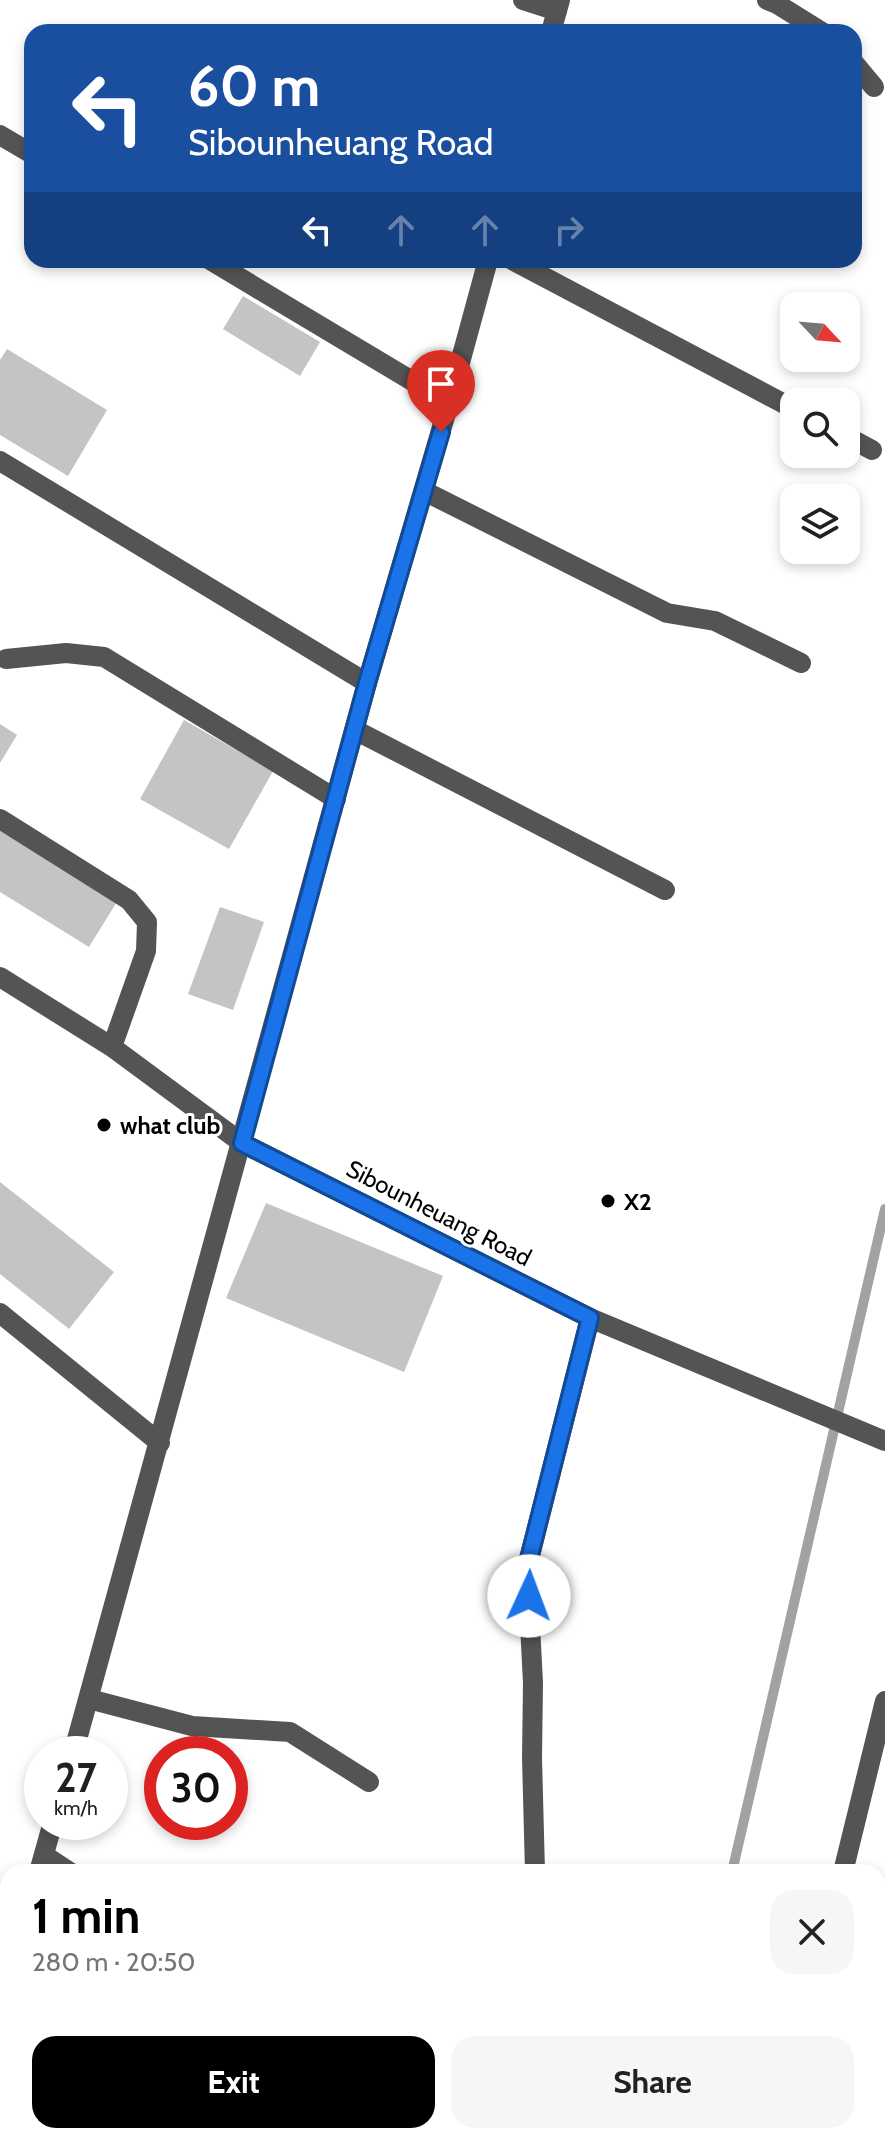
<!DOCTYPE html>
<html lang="en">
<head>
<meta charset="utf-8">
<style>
	body { margin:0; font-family:Cabin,sans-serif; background:#f6f6f6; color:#202124; height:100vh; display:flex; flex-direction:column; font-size:30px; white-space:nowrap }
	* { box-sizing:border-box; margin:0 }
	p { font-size:26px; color:#757577 }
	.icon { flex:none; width:44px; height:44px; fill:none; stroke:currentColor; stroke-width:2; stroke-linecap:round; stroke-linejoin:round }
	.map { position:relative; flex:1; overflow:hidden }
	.sheet { position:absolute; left:0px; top:1864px; width:886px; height:280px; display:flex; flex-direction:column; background:#fff; border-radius:24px 24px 0 0; box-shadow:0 4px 12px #0003 }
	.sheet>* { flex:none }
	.top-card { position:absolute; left:24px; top:24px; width:838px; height:244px; border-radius:24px; box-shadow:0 4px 12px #0003; background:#1a4fa0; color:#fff; overflow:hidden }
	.needle { width:52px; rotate:116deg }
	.buttons { position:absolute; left:780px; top:292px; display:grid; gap:16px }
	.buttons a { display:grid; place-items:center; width:80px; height:80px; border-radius:16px; background:#fff; box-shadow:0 4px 12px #0003; font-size:40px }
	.speed { position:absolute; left:24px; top:1736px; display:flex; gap:16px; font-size:40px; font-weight:700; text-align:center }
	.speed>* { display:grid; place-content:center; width:104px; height:104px; border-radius:50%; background:#fff; box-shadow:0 4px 12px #0003; line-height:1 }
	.speed small { font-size:20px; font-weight:400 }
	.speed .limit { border:12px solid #d22; background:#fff; color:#111 }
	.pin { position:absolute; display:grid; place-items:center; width:68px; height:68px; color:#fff; margin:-82px -34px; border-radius:50% 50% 50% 0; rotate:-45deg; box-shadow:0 0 8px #0007 }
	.pin .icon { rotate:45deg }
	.me { position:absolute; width:88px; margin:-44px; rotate:2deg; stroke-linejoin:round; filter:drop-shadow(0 0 6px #0008) }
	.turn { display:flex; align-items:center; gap:28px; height:168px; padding:0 32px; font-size:36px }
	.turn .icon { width:104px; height:104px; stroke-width:2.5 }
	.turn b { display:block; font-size:56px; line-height:68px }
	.lanes { display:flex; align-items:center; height:76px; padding:0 32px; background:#0003; justify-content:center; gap:40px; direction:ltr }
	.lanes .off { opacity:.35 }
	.round { display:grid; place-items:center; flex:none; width:84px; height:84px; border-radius:24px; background:#f6f6f6 }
	.summary { display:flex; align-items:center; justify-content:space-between; height:136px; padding:0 32px }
	h1 { font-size:48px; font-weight:800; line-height:60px; color:#000 }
	.button { display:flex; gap:16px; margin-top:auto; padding:16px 32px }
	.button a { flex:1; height:92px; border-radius:24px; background:#000; color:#fff; font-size:32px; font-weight:800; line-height:92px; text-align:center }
	.button a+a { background:#f6f6f6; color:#202124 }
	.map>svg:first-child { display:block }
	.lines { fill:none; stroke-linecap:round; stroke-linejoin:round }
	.stream { stroke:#a2a2a2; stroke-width:10 }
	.building { fill:#c4c4c4 }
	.minor { stroke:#545454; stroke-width:20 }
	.route-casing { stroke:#114b97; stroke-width:20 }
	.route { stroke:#1a73e8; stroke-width:14 }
	.poi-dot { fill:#000; stroke:#fff; stroke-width:3 }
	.labels { text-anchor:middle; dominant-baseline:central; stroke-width:6; stroke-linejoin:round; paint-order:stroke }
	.poi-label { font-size:24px; font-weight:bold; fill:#000; stroke:#fff; text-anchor:start }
	.street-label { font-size:24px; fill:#000; stroke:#fff }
</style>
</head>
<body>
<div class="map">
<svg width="885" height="2144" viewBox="0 0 885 2144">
	<rect width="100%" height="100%" fill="#fff"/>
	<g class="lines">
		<!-- stream -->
		<g class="stream">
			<polyline points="732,1872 885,1209"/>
			<polyline points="670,2144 671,2136"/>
		</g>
	</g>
	<!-- building -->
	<g class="building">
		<polygon points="243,296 320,342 300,376 223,329"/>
		<polygon points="7,349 107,410 68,476 0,435 0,360"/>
		<polygon points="184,720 273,771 229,849 140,799"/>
		<polygon points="0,724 17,735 0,763"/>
		<polygon points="0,827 118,900 89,947 0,892"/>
		<polygon points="220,907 264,922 233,1010 188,994"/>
		<polygon points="0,1182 114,1272 69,1329 0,1274"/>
		<polygon points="266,1203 443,1276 404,1372 226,1298"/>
	</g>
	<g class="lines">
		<!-- minor -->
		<g class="minor">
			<polyline points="523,0 557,11"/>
			<polyline points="767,0 777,4 822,32"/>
			<polyline points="551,32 560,0"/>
			<polyline points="854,63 874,87"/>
			<polyline points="0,135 32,154"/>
			<polyline points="210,260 449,403"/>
			<polyline points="512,260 794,409"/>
			<polyline points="846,436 872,450"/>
			<polyline points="0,461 367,683"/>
			<polyline points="424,491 667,613 715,621 801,663"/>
			<polyline points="6,659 66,653 104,657 336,799"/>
			<polyline points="355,730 665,890"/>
			<polyline points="0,819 129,900 147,922 146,951 112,1047"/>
			<polyline points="0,977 112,1047 242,1143 590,1318 885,1441"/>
			<polyline points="0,1313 160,1443"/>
			<polyline points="89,1699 192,1726 290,1732 369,1782"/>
			<polyline points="73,1754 367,683 449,403 488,260"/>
			<polyline points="44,1855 70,1872"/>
			<polyline points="39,1872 53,1822"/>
			<polyline points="535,1872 532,1758 533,1683 527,1567 590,1318"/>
			<polyline points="843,1872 885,1701"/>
			<polyline points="0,2018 8,1988"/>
			<polyline points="465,2136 477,2144"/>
			<polyline points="778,2144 780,2136"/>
		</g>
	</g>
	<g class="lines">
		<defs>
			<polyline id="route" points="441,432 367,683 242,1143 590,1318 527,1567 529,1596"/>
		</defs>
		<!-- route casing -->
		<use href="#route" class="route-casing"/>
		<!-- route -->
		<use href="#route" class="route"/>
	</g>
	<!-- markers -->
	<g class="poi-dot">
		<circle cx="104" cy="1125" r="8"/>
		<circle cx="608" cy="1201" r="8"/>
	</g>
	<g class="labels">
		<!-- poi labels -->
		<g class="poi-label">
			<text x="120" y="1125">what club</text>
			<text x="624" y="1201">X2</text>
		</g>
		<!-- street labels -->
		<g class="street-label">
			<text transform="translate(439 1213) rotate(27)">Sibounheuang Road</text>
		</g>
	</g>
</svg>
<div class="buttons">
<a><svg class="needle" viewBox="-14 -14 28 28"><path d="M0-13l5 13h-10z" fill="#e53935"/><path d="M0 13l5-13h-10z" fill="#757577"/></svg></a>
<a><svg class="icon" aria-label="search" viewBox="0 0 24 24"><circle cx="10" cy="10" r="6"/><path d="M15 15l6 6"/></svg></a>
<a><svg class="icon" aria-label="layers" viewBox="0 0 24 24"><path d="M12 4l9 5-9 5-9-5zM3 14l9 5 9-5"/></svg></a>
</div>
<div class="speed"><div>27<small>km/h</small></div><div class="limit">30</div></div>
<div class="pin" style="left:441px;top:432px;background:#d93025"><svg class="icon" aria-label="arrive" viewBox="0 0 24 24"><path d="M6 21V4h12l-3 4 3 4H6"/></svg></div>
<svg class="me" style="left:529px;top:1596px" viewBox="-20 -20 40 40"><circle r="19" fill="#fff"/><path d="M0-13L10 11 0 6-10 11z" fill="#1a73e8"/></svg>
<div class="top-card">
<div class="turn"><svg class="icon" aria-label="left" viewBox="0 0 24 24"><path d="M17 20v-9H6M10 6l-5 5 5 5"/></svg><div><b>60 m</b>Sibounheuang Road</div></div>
<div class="lanes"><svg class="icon" aria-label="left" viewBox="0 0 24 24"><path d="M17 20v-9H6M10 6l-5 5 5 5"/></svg><svg class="icon off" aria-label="ahead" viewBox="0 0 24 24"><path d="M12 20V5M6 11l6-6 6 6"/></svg><svg class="icon off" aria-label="ahead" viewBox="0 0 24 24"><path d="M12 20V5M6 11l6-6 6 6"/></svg><svg class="icon off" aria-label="right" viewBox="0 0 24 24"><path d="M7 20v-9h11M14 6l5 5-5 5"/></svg></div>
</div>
<section class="sheet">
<div class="summary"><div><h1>1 min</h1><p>280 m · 20:50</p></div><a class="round"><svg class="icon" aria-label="close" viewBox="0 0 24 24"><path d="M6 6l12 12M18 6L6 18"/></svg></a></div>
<div class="button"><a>Exit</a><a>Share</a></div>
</section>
</div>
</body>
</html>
